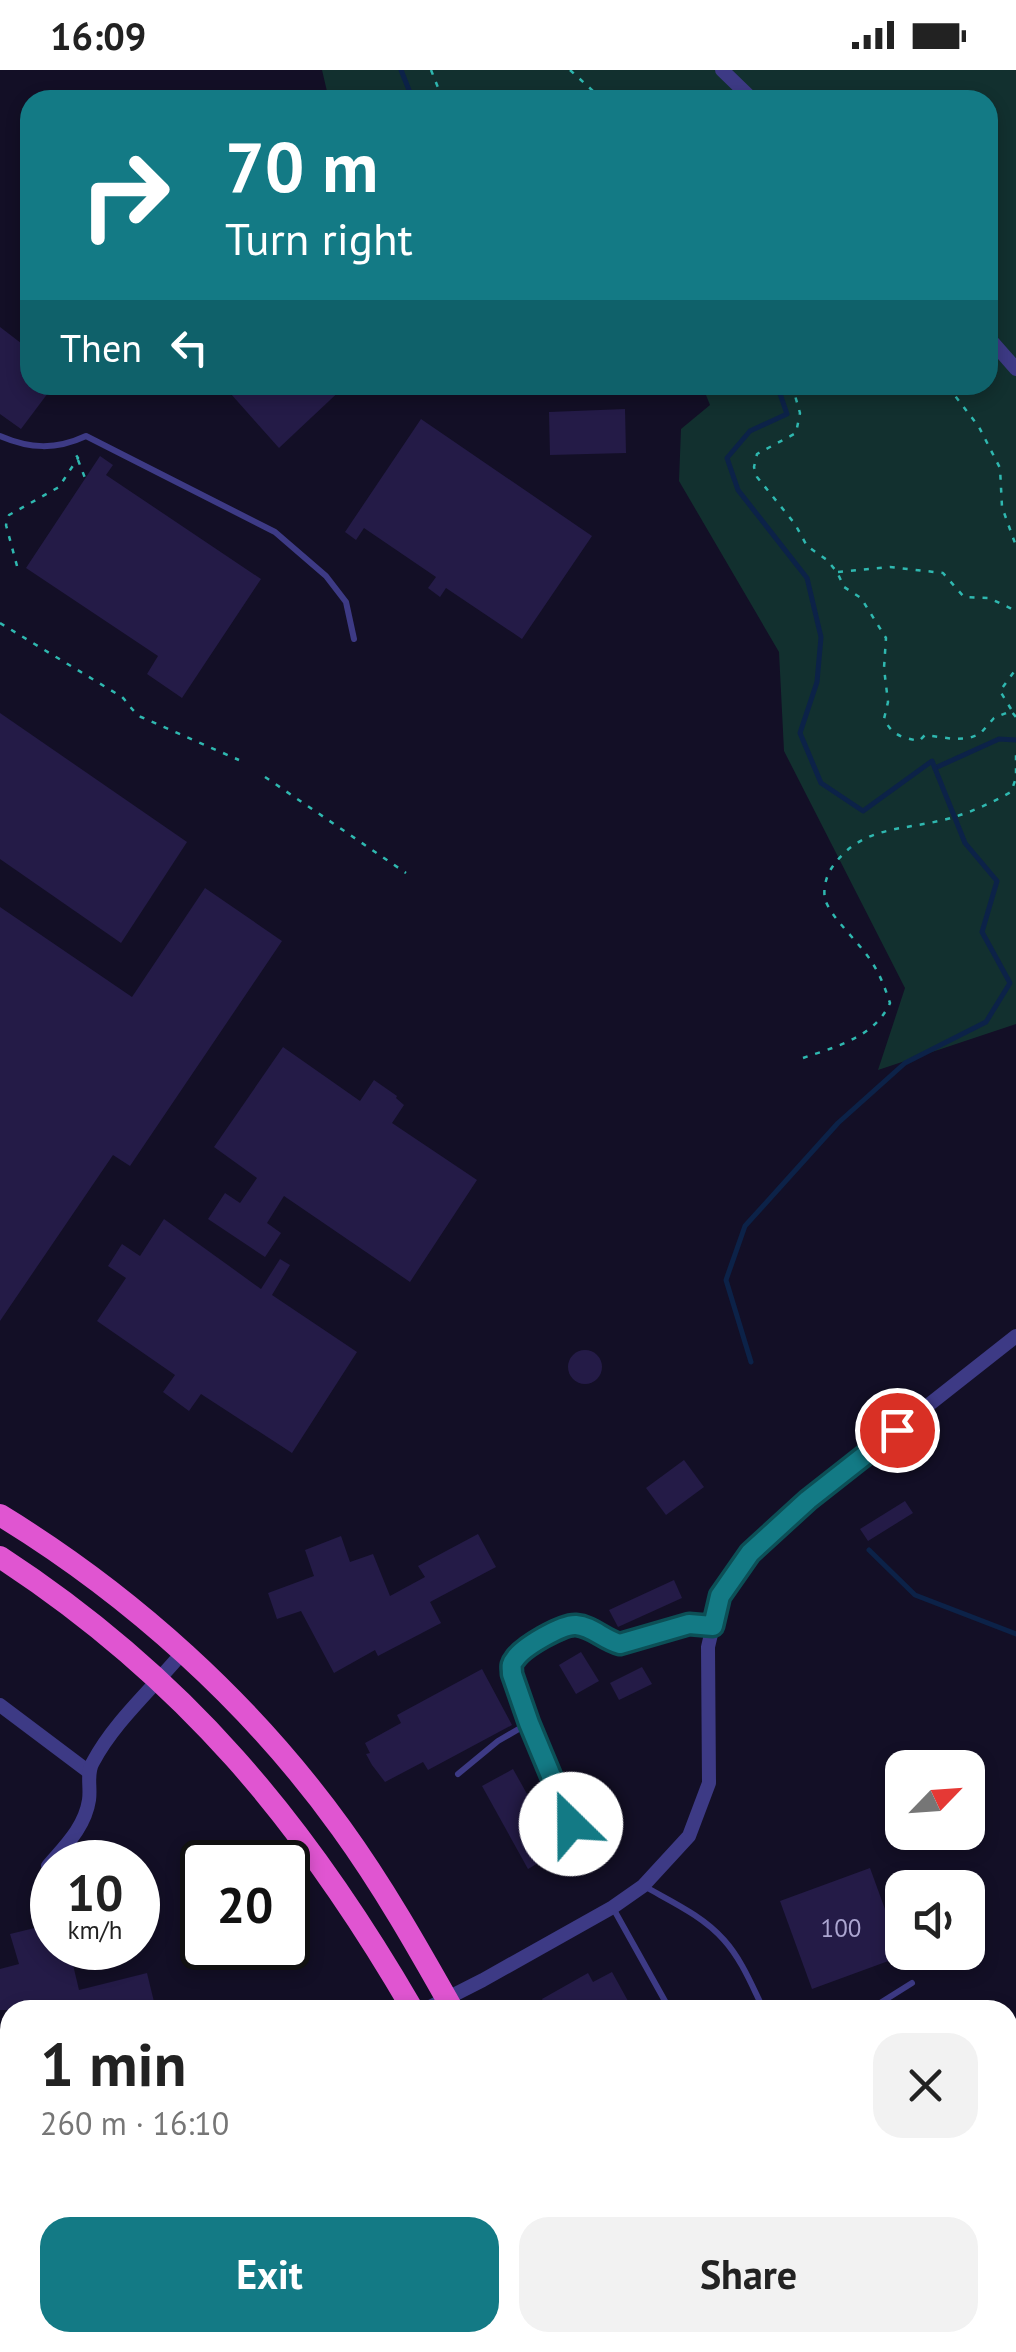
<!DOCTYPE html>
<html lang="en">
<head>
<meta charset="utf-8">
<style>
	body { margin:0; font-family:"PT Sans",sans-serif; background:#f2f2f2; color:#222; height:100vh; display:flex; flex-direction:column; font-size:38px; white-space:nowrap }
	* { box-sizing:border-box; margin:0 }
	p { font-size:32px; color:#767676 }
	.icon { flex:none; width:55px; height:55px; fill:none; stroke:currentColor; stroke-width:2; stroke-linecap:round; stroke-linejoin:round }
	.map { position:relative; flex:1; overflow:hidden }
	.sheet { position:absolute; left:0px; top:1930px; width:1018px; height:352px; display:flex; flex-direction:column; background:#fff; border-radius:30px 30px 0 0; box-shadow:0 5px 15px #0003 }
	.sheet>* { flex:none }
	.guide { position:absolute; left:20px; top:20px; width:978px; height:305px; border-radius:30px; box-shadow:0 5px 15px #0003; background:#137a85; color:#fff; overflow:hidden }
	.needle { width:65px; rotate:65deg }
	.tools { position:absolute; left:885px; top:1680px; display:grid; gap:20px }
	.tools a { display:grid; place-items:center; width:100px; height:100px; border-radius:20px; background:#fff; box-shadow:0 5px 15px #0003; font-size:50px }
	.speed { position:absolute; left:30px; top:1770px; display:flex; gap:20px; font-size:50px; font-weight:700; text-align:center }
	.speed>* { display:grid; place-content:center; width:130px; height:130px; border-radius:50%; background:#fff; box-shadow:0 5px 15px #0003; line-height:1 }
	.speed small { font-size:25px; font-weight:400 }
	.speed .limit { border:5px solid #111; border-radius:15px; background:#fff; color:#111 }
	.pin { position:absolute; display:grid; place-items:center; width:85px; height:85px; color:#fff; margin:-42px; border:5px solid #fff; border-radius:50%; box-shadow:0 2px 10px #0007 }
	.me { position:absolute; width:110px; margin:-55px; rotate:337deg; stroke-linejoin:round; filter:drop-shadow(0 0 8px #0008) }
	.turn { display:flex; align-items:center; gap:35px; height:210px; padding:0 40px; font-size:45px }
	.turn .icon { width:130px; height:130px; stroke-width:2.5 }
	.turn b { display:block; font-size:70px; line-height:85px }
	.then { display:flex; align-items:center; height:95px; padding:0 40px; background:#0003; gap:20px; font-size:38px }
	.round { display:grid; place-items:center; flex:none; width:105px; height:105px; border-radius:30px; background:#f2f2f2 }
	.overview { display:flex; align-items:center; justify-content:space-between; height:170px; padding:0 40px }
	h1 { font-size:60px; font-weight:700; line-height:75px }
	.primary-button { display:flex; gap:20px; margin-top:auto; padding:20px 40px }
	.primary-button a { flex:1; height:115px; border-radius:30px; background:#137a85; color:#fff; font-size:40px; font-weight:700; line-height:115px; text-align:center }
	.primary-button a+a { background:#f2f2f2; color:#222 }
	.status { display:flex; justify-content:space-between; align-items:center; height:70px; padding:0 50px; background:#fff; direction:ltr }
	.status svg { height:28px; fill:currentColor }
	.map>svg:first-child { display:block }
	.green { fill:#12302f }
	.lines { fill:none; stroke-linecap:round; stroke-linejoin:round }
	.stream { stroke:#0c2248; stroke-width:5 }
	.building { fill:#241b47 }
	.path { stroke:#2fb8b0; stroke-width:2.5; stroke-dasharray:5 8; stroke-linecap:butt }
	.service { stroke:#3d3a85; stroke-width:6 }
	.minor { stroke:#3d3a85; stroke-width:14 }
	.trunk { stroke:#e055d1; stroke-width:22 }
	.route-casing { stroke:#0c4f56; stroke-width:25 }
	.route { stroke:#137a85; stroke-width:18 }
	.labels { text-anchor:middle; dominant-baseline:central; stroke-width:10; stroke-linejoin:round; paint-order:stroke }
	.number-label { font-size:25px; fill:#aca6d1 }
</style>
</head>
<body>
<div class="status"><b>16:09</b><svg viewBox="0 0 49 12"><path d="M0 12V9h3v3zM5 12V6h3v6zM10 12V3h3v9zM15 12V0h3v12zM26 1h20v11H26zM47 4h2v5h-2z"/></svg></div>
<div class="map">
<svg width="1016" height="2282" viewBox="0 0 1016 2282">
	<rect width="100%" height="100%" fill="#130f26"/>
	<!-- green -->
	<polygon class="green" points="322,0 1016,0 1016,954 878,1000 905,918 784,681 779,582 679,411 681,359 710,335 702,315 988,315 988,30 329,30"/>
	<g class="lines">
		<!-- stream -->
		<g class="stream">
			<polyline points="401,0 413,30"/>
			<polyline points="935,698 999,669 1016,670"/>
			<polyline points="751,1292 726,1210 745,1156 838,1053 905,993 986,952 1010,913 982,862 997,811 965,773 932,691 863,741 821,713 800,663 817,612 821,567 807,508 738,420 727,388 750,361 787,344 777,315"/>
			<polyline points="869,1480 915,1525 1016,1564"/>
		</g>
	</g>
	<!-- building -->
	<g class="building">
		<polygon points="0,257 30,280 30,315 54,315 21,359 0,344"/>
		<polygon points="223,315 346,315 279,378"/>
		<polygon points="625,339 626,383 550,385 549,342"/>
		<polygon points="421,349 592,466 522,569 446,518 440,527 428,518 436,507 364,458 356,470 345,462"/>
		<polygon points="100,386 113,395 106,405 261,509 182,628 147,604 158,586 26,498"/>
		<polygon points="0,643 187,772 121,873 0,789"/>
		<polygon points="205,818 282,871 130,1096 113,1085 0,1251 0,837 132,927"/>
		<polygon points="283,977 360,1031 374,1010 397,1026 396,1028 404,1035 392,1053 477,1110 410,1212 284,1126 267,1153 281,1163 265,1187 208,1149 225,1123 240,1133 257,1108 214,1077"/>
		<polygon points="164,1149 261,1219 280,1189 290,1195 272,1225 357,1282 292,1383 201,1324 189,1341 163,1322 175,1305 97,1251 126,1208 108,1196 122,1174 140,1186"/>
		<circle cx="585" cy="1297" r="17"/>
		<polygon points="684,1390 704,1417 666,1445 646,1418"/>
		<polygon points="905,1431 913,1443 868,1471 860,1459"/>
		<polygon points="478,1464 496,1497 430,1532 441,1553 378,1586 375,1580 334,1603 301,1541 277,1549 268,1523 314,1506 305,1480 341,1466 350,1492 373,1484 390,1526 425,1507 418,1496"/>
		<polygon points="674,1510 682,1528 618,1557 609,1540"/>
		<polygon points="581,1582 599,1611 576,1624 559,1595"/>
		<polygon points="642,1597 652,1614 619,1630 610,1613"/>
		<polygon points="482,1599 512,1655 428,1700 423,1692 385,1712 372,1695 366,1684 370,1683 365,1673 401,1653 397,1645"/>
		<polygon points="513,1699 559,1781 528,1799 482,1716"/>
		<polygon points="870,1798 902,1886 812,1919 780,1831"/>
		<polygon points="51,1854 52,1878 57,1878 59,1885 70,1882 79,1920 147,1903 156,1940 0,1940 0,1899 19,1894 10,1864"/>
		<polygon points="612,1902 633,1940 548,1940 542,1929 588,1903 593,1912"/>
	</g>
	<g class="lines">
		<!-- path -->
		<g class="path">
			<polyline points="431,0 443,30"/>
			<polyline points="570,0 593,21 599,30"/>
			<path d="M792,315L800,343L796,363L757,384L754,397L757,407L795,454L807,476L827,490L837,502L844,517L861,528L886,568L884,598L888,632L884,649C893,666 901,667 919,671L925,665L954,669L969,668L980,664L994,648L1011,641L1016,647"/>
			<polyline points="950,315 956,327 979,357 1000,398 1002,437 1016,476"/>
			<polyline points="78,390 85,408"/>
			<polyline points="17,496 6,455 9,445 59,417 78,388 76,385"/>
			<polyline points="838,502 890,497 943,503 964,527 989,528 1016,541"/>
			<path d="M0,553L122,627C129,634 132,641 141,647L239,690"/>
			<polyline points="1011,639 1000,621 1016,599"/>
			<polyline points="265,707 406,803"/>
			<path d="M803,988C835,977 875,967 890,933C885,918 880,904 871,891C860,873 830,847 825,829C823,819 826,807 831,799C860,755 902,761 947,749C970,743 991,733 1011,722L1016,708V682"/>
		</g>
		<!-- service -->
		<g class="service">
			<path d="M0,366C30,379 56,380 86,366L275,462L326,506L346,532L354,569"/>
			<polyline points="458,1704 498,1671 529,1653"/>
			<path d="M571,1754L529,1653L512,1604C512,1597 510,1595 515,1589C523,1577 562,1554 576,1555C592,1556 604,1570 620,1573L689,1554L712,1556"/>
			<path d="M644,1816C672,1832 703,1846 724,1870C742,1890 752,1916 764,1940"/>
			<polyline points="613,1838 670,1940"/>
			<polyline points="243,1940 267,1940"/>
			<polyline points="869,1940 912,1913"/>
			<polyline points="0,2092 10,2095"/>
			<polyline points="0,2102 10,2097"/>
			<polyline points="89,2272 90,2282"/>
			<polyline points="341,2272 345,2282"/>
			<polyline points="495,2272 502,2282"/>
			<polyline points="678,2272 683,2282"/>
			<polyline points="836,2272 838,2282"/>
			<polyline points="968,2272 970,2282"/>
			<polyline points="413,2282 431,2272"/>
		</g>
		<!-- minor -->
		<g class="minor">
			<polyline points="722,0 753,30"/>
			<polyline points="988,267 1016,299"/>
			<polyline points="0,1635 89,1702"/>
			<path d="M48,1796C65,1776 85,1757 89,1730C91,1717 86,1703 93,1692C114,1652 153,1618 182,1583"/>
			<polyline points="424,1940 483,1910 613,1837 643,1816 689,1766 709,1713 708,1577 720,1526 750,1483 808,1430 1016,1266"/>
			<polyline points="619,2282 634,2272"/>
		</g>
		<!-- trunk -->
		<g class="trunk">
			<path d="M0,1445C131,1525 251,1633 341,1758C383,1816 418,1878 453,1940"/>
			<path d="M0,1487C184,1607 304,1752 413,1940"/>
			<polyline points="600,2272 605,2282"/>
			<polyline points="639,2272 645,2282"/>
		</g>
	</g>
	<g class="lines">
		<defs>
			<path id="route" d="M571,1754L529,1653L512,1604C512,1597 510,1595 515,1589C523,1577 562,1554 576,1555C592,1556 604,1570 620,1574L689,1554L713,1556L720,1526L750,1483L808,1430L897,1360"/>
		</defs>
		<!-- route casing -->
		<use href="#route" class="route-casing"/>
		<!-- route -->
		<use href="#route" class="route"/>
	</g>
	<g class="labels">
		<!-- number labels -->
		<g class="number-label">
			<text x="841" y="1858">100</text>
		</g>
	</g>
</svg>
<div class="tools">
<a><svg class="needle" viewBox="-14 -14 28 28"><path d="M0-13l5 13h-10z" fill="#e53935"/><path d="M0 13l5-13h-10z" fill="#767676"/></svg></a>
<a><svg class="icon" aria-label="sound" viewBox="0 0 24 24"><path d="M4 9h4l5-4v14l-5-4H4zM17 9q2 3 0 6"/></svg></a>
</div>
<div class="speed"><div>10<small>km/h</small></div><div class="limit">20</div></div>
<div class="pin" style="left:897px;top:1360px;background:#d93025"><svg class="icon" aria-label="arrive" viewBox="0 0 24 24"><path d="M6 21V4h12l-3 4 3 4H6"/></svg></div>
<svg class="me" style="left:571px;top:1754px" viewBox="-20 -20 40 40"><circle r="19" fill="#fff"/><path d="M0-13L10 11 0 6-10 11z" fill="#137a85"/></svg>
<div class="guide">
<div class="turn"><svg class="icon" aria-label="right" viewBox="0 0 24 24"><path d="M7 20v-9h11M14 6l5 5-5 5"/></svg><div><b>70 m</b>Turn right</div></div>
<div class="then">Then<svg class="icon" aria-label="left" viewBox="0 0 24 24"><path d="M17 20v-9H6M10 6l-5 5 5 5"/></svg></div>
</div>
<section class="sheet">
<div class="overview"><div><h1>1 min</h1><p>260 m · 16:10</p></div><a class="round"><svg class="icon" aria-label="close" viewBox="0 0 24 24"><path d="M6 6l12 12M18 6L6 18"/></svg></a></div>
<div class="primary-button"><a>Exit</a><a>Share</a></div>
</section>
</div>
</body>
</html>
